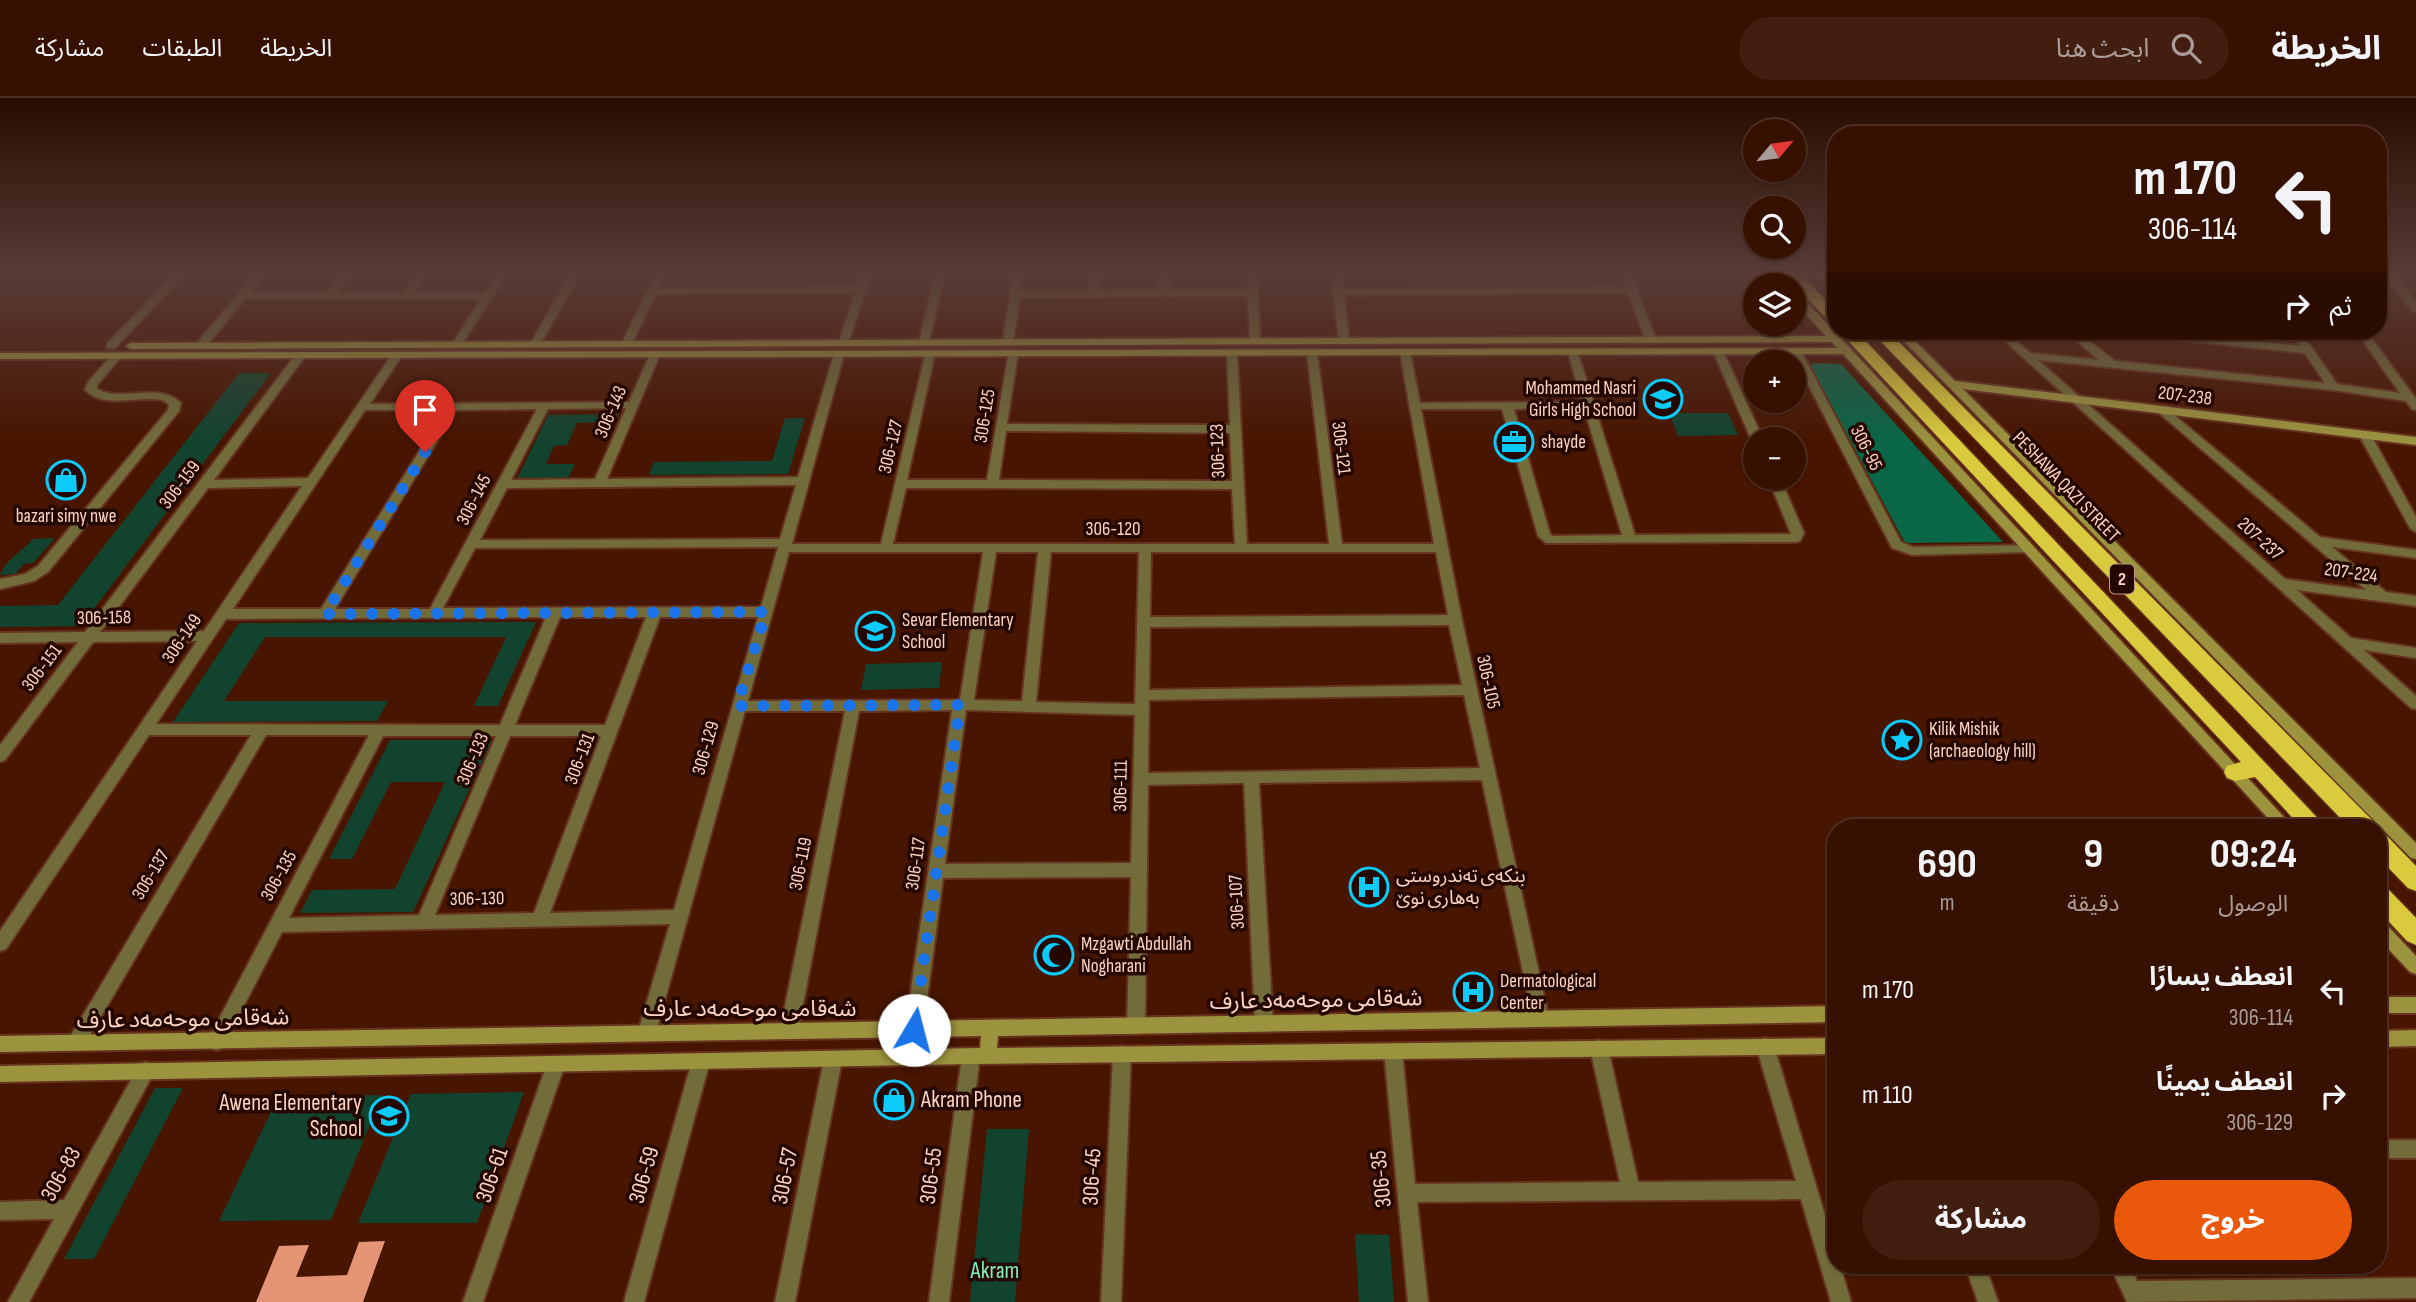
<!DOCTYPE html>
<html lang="ar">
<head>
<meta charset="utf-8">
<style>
	body { margin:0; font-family:"Sofia Sans Condensed","Noto Sans Arabic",sans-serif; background:#411e0f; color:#f1f3f6; direction:rtl; height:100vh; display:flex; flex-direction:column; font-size:26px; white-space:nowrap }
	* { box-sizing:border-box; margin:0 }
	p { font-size:23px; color:#aa9d99 }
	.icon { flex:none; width:38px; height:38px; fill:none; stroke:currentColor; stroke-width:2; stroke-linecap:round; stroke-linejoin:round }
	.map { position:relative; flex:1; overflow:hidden; direction:ltr }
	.details { position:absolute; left:1827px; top:721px; width:560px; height:455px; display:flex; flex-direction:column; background:#361000; border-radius:28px; box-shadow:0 2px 5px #0004,0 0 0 2px #503022; direction:rtl }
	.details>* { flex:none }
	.guide { position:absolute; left:1827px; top:28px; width:560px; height:214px; border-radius:28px; box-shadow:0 2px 5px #0004,0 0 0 2px #503022; direction:rtl; background:#361000; color:#f1f3f6; overflow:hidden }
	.needle { width:46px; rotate:61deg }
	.fabs { position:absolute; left:1743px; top:21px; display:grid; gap:14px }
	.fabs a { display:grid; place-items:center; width:63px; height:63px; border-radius:50%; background:#361000; box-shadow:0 2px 5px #0004,0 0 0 2px #503022; font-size:35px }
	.pin { position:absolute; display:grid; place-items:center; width:60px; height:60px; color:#fff; margin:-72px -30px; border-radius:50% 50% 50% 0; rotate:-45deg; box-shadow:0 0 7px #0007 }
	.pin .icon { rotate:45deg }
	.me { position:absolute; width:77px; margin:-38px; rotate:8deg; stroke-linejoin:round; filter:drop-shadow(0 0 5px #0008) }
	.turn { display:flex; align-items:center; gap:24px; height:147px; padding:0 35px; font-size:32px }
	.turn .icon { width:91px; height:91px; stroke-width:2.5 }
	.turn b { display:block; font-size:49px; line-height:60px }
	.then { display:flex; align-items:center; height:66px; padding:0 35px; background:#0003; gap:14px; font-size:26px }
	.eta { display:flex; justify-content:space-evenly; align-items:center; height:119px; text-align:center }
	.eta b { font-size:42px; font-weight:700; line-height:49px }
	.primary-button { display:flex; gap:14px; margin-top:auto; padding:14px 35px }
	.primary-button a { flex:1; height:80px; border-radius:42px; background:#ea580c; color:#fff; font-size:28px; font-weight:700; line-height:80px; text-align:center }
	.primary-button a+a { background:#411e0f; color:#f1f3f6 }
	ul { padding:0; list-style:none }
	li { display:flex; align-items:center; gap:21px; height:105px; padding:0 35px }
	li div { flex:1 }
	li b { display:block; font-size:26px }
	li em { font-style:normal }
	header { display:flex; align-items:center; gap:42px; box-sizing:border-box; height:98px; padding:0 35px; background:#361000; border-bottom:2px solid #503022 }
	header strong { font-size:33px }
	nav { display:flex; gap:38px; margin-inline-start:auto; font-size:24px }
	.search { width:490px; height:63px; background:#411e0f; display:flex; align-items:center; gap:18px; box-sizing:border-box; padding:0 24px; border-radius:38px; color:#aa9d99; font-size:26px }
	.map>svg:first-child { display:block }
	.green { fill:#12432f }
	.forest { fill:#096647 }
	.building { fill:#e59575 }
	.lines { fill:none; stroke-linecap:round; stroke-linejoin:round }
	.street-casing { stroke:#65331f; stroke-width:4 }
	.secondary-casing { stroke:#65331f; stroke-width:4 }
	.highway-casing { stroke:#65331f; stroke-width:3 }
	.street { fill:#726c3b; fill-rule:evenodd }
	.secondary { fill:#9c933f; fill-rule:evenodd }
	.highway { fill:#dacb3e; fill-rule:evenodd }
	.route { stroke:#1a73e8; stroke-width:12; stroke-dasharray:0 21.6 }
	.labels { text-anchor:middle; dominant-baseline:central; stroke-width:7; stroke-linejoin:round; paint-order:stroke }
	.shield { fill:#230700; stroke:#bc9688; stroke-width:2 }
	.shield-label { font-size:18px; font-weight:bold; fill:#fdd3c2 }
	.poi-label { font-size:19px; fill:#fdd3c2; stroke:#230700; text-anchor:start }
	.street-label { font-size:19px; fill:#fdd3c2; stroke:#230700 }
	.near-street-label { font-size:23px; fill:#fdd3c2; stroke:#230700 }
	.near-poi-label { font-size:23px; fill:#fdd3c2; stroke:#230700; text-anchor:start }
	.near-park-label { font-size:23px; fill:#81f0be; stroke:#230700 }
</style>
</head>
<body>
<header>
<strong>الخريطة</strong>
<div class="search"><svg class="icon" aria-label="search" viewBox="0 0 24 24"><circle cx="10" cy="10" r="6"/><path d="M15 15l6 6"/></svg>ابحث هنا</div>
<nav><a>الخريطة</a><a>الطبقات</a><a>مشاركة</a></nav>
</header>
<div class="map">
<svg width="2416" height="1204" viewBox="0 0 2416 1204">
	<rect width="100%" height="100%" fill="#481500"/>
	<!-- green -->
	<g class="green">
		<polygon points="239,275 271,275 81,528 0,529 0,508 58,507"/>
		<polygon points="1669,315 1728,315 1738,337 1678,338"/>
		<polygon points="619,316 615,324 577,325 567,347 554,348 546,366 575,366 567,382 516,383 548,317"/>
		<polygon points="785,320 805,320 788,376 649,377 654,364 772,363"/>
		<path d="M55,440L33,465L24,466L15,476L0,477C5,462 23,453 33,441Z"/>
		<polygon points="536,524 498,608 474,608 506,539 265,539 224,603 388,603 377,623 173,624 239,525"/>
		<polygon points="942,564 939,590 861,592 866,566"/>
		<polygon points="390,642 492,642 413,814 300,815 312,792 395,791 445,684 391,684 352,761 329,761"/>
		<polygon points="155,990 183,990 94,1161 64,1161"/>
		<polygon points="524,994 477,1125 358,1125 411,996"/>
		<polygon points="382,997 331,1122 219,1123 278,999"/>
		<polygon points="987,1031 1029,1031 1015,1204 970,1204"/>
		<polygon points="1355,1136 1389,1137 1394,1204 1359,1204"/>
	</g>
	<!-- forest -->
	<polygon class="forest" points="1814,265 1841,266 2003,444 1905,445 1810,267"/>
	<!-- building -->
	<polygon class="building" points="385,1143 363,1204 256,1204 279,1148 309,1147 296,1179 347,1177 359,1144"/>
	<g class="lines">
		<defs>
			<g id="street">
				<polygon points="175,176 185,176 115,250 107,250 107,246"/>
				<polygon points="255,176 265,176 250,195 327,195 342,176 352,176 337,195 403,195 417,176 427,176 413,195 485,195 497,176 507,176 462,246 457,249 452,246 481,201 245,201 205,249 197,249 197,245"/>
				<polygon points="570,176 580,176 541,245 540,247 532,247 531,245"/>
				<polygon points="656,176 666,176 659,190 857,189 861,176 871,176 848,246 840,246 839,244 855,195 656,196 632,245 631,247 623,247 622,245"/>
				<polygon points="935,176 945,176 929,244 924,247 919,244"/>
				<polygon points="1013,176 1023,176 1021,193 1089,193 1091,176 1101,176 1099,193 1159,192 1160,176 1170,176 1169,192 1248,192 1247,176 1257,176 1260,243 1255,246 1250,243 1248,198 1020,199 1013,244 1012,246 1004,246 1003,244"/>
				<polygon points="1331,176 1341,176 1343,191 1626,189 1621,176 1631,176 1656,242 1651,245 1646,242 1628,195 1344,197 1349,243 1344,246 1339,243"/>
				<polygon points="2387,176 2394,176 2416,204 2416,214 2412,213 2386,180"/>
				<polygon points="1994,233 2005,233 2030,255 2099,262 2065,233 2076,233 2115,263 2325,285 2305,255 2121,236 2116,233 2150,233 2300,248 2290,233 2300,233 2337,286 2400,295 2356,233 2366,233 2416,301 2416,312 2412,311 2406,303 2333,292 2038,262 2285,481 2366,492 2159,315 2159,311 2167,311 2320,439 2416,452 2416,460 2332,449 2386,494 2416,498 2416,508 2297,492 2351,540 2416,550 2416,560 2364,552 2416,598 2416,611 2411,610"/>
				<polygon points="1718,250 1723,253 1763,341 1755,341 1755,344 1751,341 1713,253"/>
				<polygon points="1796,250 1801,253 1901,444 1913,449 2029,447 2033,448 2035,451 2033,454 1912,457 1892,450 1791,253"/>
				<path d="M1312,251L1317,254L1342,446H1434L1400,254L1405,251L1410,254L1420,305L1582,304L1568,254L1573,251L1577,252L1635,437L1791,436L1768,380H1780L1804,435L1800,443L1796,444L1546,445L1538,438L1502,311H1421L1462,522L1549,921L1547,926L1541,929L1535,926L1533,921L1482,682L1259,685L1273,926L1270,932L1264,934L1258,932L1255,926L1244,685L1148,687L1145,928L1142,934L1136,936L1130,934L1127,928L1131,779L943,780L923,932L920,938L914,940L908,938L905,932L952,612L859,613L798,933L795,939L789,941L783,939L780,933L845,613H745L656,934L653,940L647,942L641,940L638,934L670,826L282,834L222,950L216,952L210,950L207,944L210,938L369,637H266L82,951L76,953L70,951L67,945L70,939L251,637H149L6,851L0,853V833L197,543L93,544L5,662L0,664V647L78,544L0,545V535L85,534L297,255L301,254L306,257L214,382L308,380L393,255L397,254L402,257L370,306L629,304L650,256L651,254H659L660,256L607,381L798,379L834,256L835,254H843L844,256L792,446H881L926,253H934L935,255L907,382H987L1009,253H1017L1018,255L1007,326L1230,327L1227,255L1232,252L1237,255L1247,446H1329L1307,254ZM626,310L595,381L511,382L548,311ZM1584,310L1622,437L1553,438L1550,436L1514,311ZM537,311L430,511H335L456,312ZM365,312H445L321,511H233ZM1006,333L1230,335L1232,383L999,382ZM796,387L780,441L480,442L507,390ZM302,388L204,533L100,534L208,390ZM906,390L1232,391L1235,446H893ZM778,449L761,509L443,510L475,450ZM789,454H983L960,602L748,603ZM996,454H1038L1022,603L974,602ZM1051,454H1139L1135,606L1036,604ZM1151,454H1436L1448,517L1150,519ZM546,519L500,627L156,626L226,521ZM560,519H646L605,627H515ZM660,519H758L674,812L550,815ZM1449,527L1462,587L1149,592L1150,529ZM1464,597L1480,670L1148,675L1149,602ZM966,612L1135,617L1131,765L945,766ZM383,638H496L419,817L289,820ZM510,638H601L534,815L435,817Z"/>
				<path d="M117,255L122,258L97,287V291C123,305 157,283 181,305L179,313L48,474L34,483L0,491V481L25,476L38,468L168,312L169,306L162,302C137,297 107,312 85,292L88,284L113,256Z"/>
				<polygon points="2365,333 2371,337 2416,419 2416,434 2410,430 2359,337"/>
				<polygon points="1765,940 1771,942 1774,948 1836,1154 1836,1167 1840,1167 1851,1204 1831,1204 1801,1101 1417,1104 1428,1204 1408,1204 1384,953 1387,947 1393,945 1399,947 1402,953 1415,1086 1620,1084 1590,950 1593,944 1599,942 1605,944 1608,950 1638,1084 1796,1083 1756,948 1759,942"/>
				<polygon points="1122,948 1128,950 1131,956 1121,1204 1101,1204 1113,956 1116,950"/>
				<polygon points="971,950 977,952 980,958 949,1204 929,1204 962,958 965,952"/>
				<polygon points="833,954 839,956 842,962 795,1204 775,1204 824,962 827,956"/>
				<polygon points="701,955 707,957 710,963 644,1204 624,1204 692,963 695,957"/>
				<polygon points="556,958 562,960 565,966 483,1204 463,1204 547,966 550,960"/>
				<polygon points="146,964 152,966 155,972 152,978 29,1204 8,1204 54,1121 0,1122 0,1104 64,1102 140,966"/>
				<rect x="2378" y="1042" width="38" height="18"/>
				<polygon points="1965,1167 1985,1167 1998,1204 1978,1204"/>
				<polygon points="2110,1167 2130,1167 2137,1183 2416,1180 2416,1200 2127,1204"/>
			</g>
			<g id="secondary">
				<polygon points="1769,176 1779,176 1789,187 1779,187"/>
				<polygon points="1794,194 1798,195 1851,251 2294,730 2277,730 1843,256 0,261 0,255 1837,250 1832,244 131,251 126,248 131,245 1826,238 1794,203"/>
				<polygon points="1894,233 1905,233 1955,283 2416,339 2416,347 1963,291 2416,745 2416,761 2411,760"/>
				<polygon points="2378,822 2384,824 2416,858 2416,876 2410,874 2378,840"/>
				<rect x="2378" y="899" width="38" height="16"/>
				<polygon points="1836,908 1836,924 998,938 997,950 1836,940 1836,956 971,966 0,984 0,968 980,950 981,938 0,954 0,938"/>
				<polygon points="2416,932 2416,948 2378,949 2378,933"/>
			</g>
			<g id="highway">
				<polygon points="1784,176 1799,176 1836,212 1836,226 1830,224"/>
				<polygon points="1816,176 1831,176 1836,180 1836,194 1831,192"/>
				<polygon points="1839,233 1856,233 2327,730 2302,730 2255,679 2235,683 2227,680 2224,674 2227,668 2241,664"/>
				<polygon points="1871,233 1888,233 2373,723 2376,730 2350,730"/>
				<polygon points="2378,735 2386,737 2416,768 2416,793 2408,790 2378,759"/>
				<polygon points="2378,786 2386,789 2416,820 2416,847 2407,843 2378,812"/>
			</g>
		</defs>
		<!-- street casing -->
		<use href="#street" class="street-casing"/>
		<!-- secondary casing -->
		<use href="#secondary" class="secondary-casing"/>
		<!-- highway casing -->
		<use href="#highway" class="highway-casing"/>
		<!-- street -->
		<use href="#street" class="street"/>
		<!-- secondary -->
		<use href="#secondary" class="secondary"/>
		<!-- highway -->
		<use href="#highway" class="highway"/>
	</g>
	<!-- sky -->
	<linearGradient id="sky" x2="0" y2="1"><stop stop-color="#280c00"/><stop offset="0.51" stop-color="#583b37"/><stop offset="1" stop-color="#583b37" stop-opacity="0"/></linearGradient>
	<rect width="2416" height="344" fill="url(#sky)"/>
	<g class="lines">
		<!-- route -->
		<polyline class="route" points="425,354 325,516 766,514 737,608 960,607 914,932"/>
	</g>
	<!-- icons -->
	<defs>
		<symbol id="school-ring" viewBox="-11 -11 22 22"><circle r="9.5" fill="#230700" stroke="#0ccafa" stroke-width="1.5"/><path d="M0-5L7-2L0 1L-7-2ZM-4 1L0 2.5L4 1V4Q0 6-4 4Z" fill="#0ccafa"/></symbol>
		<symbol id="office-ring" viewBox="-11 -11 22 22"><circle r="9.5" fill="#230700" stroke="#0ccafa" stroke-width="1.5"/><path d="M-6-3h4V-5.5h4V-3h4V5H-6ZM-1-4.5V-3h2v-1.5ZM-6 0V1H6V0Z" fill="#0ccafa"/></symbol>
		<symbol id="shop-ring" viewBox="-11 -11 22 22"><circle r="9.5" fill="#230700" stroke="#0ccafa" stroke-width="1.5"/><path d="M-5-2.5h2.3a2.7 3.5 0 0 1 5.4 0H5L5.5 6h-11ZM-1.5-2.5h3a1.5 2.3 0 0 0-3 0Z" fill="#0ccafa"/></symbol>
		<symbol id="sight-ring" viewBox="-11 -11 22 22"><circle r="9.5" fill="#230700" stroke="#0ccafa" stroke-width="1.5"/><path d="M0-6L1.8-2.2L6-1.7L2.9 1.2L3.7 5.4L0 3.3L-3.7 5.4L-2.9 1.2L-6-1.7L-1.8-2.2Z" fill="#0ccafa"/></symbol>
		<symbol id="hospital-ring" viewBox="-11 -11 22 22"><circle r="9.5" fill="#230700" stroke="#0ccafa" stroke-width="1.5"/><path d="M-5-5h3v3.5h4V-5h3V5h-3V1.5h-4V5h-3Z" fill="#0ccafa"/></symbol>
		<symbol id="mosque-ring" viewBox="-11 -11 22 22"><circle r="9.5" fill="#230700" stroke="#0ccafa" stroke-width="1.5"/><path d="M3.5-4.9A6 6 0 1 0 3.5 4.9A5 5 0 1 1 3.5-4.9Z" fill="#0ccafa"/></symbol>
	</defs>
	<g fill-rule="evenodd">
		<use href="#school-ring" x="1641" y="279" width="44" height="44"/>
		<use href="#office-ring" x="1492" y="322" width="44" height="44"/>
		<use href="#shop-ring" x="44" y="360" width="44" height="44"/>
		<use href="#school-ring" x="853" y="511" width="44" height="44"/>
		<use href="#sight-ring" x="1880" y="620" width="44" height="44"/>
		<use href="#hospital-ring" x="1347" y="767" width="44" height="44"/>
		<use href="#mosque-ring" x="1032" y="835" width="44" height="44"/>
		<use href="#hospital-ring" x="1451" y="872" width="44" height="44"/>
		<use href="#shop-ring" x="872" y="980" width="44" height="44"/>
		<use href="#school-ring" x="367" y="996" width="44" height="44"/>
	</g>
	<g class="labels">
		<!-- shield labels -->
		<rect class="shield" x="2110" y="466.5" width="24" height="29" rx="5"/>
		<g class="shield-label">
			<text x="2122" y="481">2</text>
		</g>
		<!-- poi labels -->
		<g class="poi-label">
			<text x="1636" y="290" text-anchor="end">Mohammed Nasri<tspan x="1636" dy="22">Girls High School</tspan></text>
			<text x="1541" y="344">shayde</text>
			<text x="66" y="418" text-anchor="middle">bazari simy nwe</text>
			<text x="902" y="522">Sevar Elementary<tspan x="902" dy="22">School</tspan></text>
			<text x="1929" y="631">Kilik Mishik<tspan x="1929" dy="22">(archaeology hill)</tspan></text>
			<text x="1396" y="778">بنکەی تەندروستی<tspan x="1396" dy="22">بەهاری نوێ</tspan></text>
			<text x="1081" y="846">Mzgawti Abdullah<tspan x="1081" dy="22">Nogharani</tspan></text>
			<text x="1500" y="883">Dermatological<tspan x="1500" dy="22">Center</tspan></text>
		</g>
		<!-- street labels -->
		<g class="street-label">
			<text transform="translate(2185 298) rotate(7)">207-238</text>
			<text transform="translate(611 314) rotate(-67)">306-143</text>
			<text transform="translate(985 318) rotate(-81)">306-125</text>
			<text transform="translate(891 349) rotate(-77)">306-127</text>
			<text transform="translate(1341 350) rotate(83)">306-121</text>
			<text transform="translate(1866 350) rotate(63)">306-95</text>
			<text transform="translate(1218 353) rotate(-92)">306-123</text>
			<text transform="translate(180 387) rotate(-53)">306-159</text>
			<text transform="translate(2066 389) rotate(46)">PESHAWA QAZI STREET</text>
			<text transform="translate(474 402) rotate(-63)">306-145</text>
			<text x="1113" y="431">306-120</text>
			<text transform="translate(2260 441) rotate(42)">207-237</text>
			<text transform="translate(2351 475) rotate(8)">207-224</text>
			<text transform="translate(104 520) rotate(-1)">306-158</text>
			<text transform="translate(182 541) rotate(-56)">306-149</text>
			<text transform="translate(42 570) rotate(-53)">306-151</text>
			<text transform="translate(1488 584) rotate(78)">306-105</text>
			<text transform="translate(706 650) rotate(-74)">306-129</text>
			<text transform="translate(473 661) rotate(-67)">306-133</text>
			<text transform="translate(580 661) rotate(-69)">306-131</text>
			<text transform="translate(1121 688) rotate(-89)">306-111</text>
			<text transform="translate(801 766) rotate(-79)">306-119</text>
			<text transform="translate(916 766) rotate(-82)">306-117</text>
			<text transform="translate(151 777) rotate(-59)">306-137</text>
			<text transform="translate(279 778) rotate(-61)">306-135</text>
			<text transform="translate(477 801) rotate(-1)">306-130</text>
			<text transform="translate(1237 804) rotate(-93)">306-107</text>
		</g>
		<!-- near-street labels -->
		<g class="near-street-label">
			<text transform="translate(1316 902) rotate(-1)">شەقامی موحەمەد عارف</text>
			<text x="750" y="911">شەقامی موحەمەد عارف</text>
			<text transform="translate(183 921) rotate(-1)">شەقامی موحەمەد عارف</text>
			<text transform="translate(61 1076) rotate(-61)">306-83</text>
			<text transform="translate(492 1077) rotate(-71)">306-61</text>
			<text transform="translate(644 1077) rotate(-74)">306-59</text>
			<text transform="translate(785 1078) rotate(-79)">306-57</text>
			<text transform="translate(931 1078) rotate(-83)">306-55</text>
			<text transform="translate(1092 1079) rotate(-87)">306-45</text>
			<text transform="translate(1381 1081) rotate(-96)">306-35</text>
		</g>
		<!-- near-poi labels -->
		<g class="near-poi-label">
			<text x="921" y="1002">Akram Phone</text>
			<text x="362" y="1005" text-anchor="end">Awena Elementary<tspan x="362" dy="26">School</tspan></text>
		</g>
		<!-- near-park labels -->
		<g class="near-park-label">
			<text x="995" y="1173">Akram</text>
		</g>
	</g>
</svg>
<div class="fabs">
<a><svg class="needle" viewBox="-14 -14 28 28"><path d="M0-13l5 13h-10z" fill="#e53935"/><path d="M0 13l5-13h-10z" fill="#aa9d99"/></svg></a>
<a><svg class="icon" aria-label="search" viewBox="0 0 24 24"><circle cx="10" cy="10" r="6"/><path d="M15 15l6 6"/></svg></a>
<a><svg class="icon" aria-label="layers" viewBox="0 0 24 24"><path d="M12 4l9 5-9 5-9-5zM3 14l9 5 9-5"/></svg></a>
<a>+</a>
<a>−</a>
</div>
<div class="pin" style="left:425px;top:354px;background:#d93025"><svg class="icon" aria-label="arrive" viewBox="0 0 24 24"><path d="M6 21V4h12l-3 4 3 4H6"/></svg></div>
<svg class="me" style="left:914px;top:932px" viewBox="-20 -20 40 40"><circle r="19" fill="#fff"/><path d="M0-13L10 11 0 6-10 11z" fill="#1a73e8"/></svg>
<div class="guide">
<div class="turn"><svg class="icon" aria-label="left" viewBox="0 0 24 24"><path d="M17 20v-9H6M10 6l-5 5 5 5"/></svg><div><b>170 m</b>306-114</div></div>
<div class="then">ثم<svg class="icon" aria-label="right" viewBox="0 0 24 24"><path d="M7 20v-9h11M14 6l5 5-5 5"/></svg></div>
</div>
<section class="details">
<div class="eta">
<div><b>09:24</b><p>الوصول</p></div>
<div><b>9</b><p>دقيقة</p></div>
<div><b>690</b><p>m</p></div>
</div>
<ul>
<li><svg class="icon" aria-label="left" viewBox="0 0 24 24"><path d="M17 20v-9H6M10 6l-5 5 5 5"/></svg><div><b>انعطف يسارًا</b><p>306-114</p></div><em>170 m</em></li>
<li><svg class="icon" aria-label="right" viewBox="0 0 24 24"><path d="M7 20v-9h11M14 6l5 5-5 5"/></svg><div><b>انعطف يمينًا</b><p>306-129</p></div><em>110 m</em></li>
</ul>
<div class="primary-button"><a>خروج</a><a>مشاركة</a></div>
</section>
</div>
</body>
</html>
